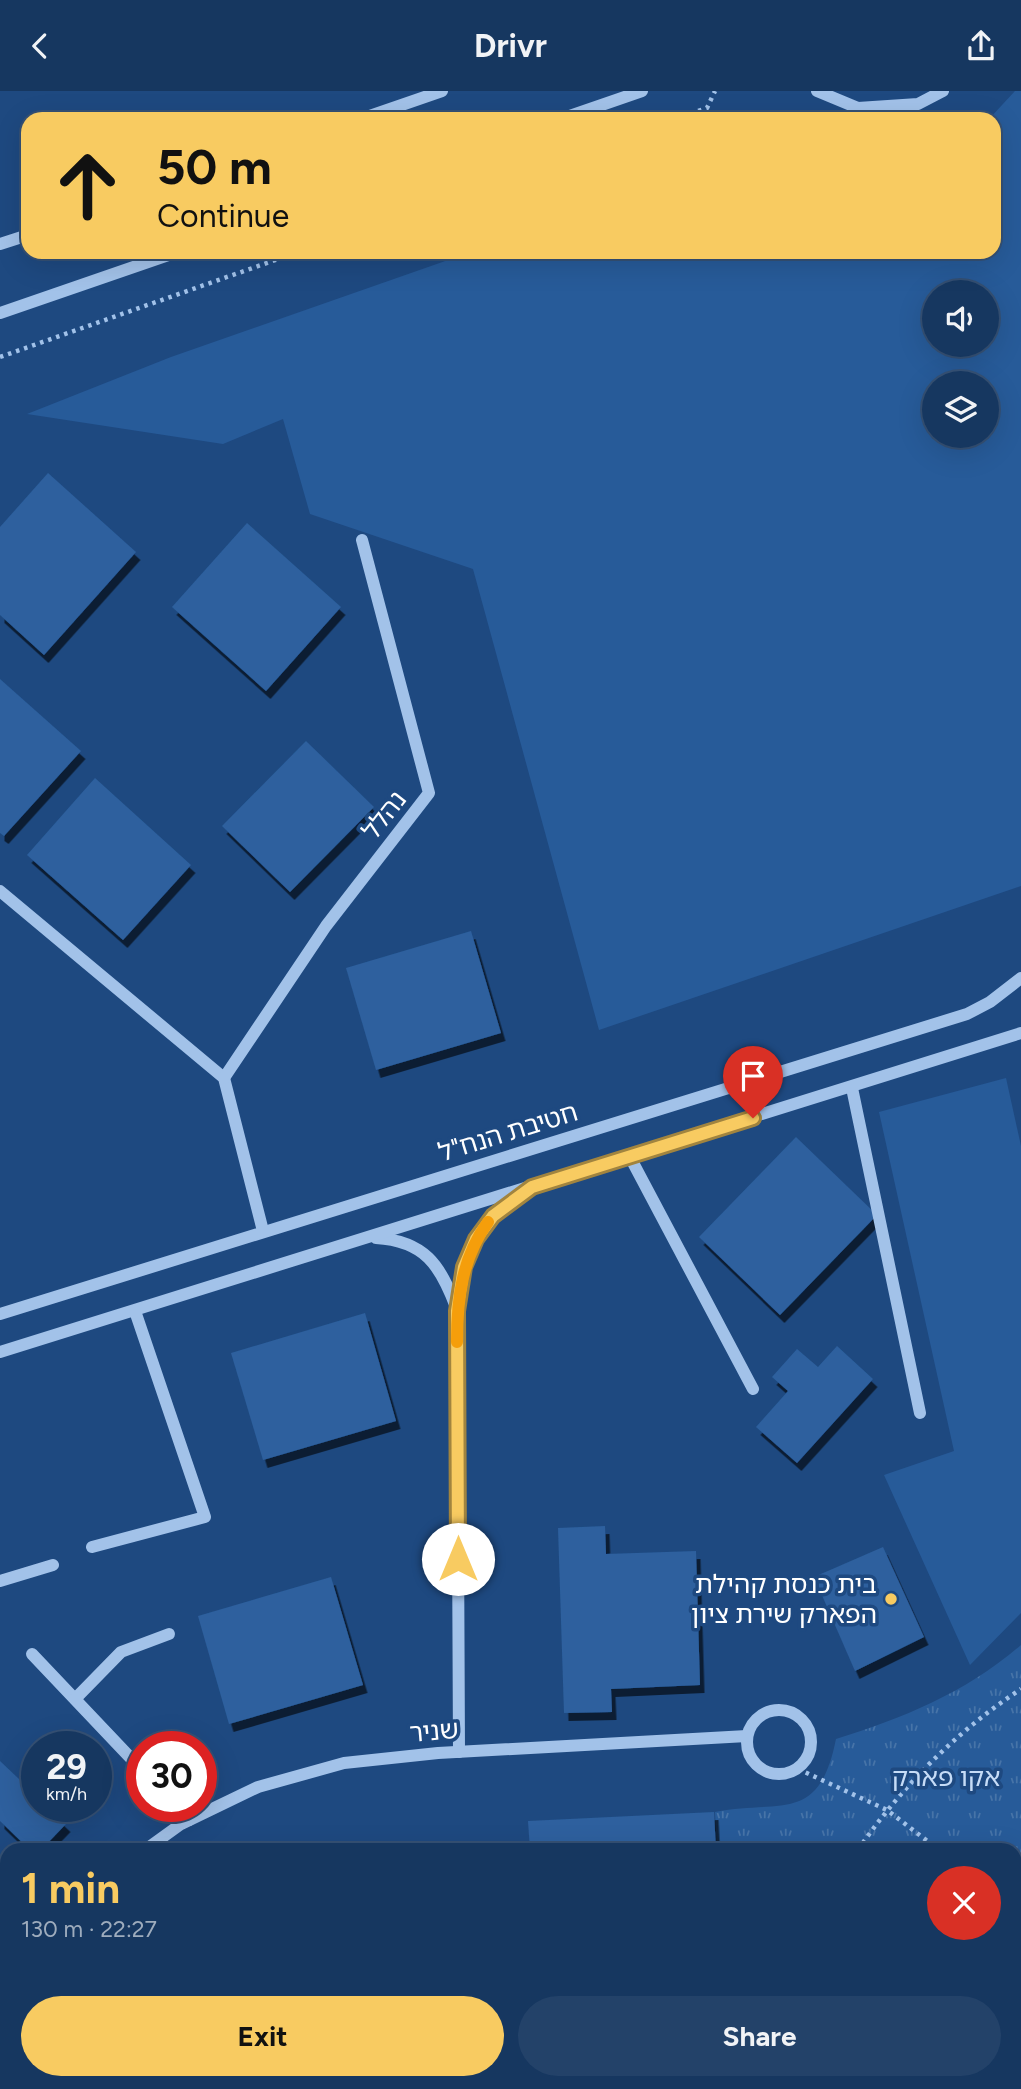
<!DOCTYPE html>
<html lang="en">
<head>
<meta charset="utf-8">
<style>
	body { margin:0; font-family:Figtree,"Noto Sans Hebrew",sans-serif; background:#234269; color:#f1f3f6; height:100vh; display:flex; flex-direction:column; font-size:26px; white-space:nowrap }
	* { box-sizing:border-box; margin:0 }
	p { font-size:23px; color:#9eacbd }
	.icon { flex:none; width:38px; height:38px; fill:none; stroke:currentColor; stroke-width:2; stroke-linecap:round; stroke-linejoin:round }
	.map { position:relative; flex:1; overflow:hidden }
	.sheet { position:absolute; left:0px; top:1752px; width:1022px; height:247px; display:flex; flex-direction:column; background:#163760; border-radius:21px 21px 0 0; box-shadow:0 7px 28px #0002,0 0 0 2px #355175 }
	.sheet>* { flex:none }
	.hud { position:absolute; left:21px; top:21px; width:980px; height:147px; border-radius:21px; box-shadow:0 7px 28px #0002,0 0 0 2px #355175; background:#f8cb61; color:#111; overflow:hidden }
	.buttons { position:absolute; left:922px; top:189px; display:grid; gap:14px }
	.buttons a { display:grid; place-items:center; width:77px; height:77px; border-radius:50%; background:#163760; box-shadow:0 7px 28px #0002,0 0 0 2px #355175; font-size:35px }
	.speed { position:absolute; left:21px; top:1640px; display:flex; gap:14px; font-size:35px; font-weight:700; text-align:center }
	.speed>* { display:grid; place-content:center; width:91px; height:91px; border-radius:50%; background:#163760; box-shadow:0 7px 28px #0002,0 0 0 2px #355175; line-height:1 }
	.speed small { font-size:18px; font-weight:400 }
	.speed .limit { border:10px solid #d22; background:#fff; color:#111 }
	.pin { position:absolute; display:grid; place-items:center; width:60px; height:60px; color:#fff; margin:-72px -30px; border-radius:50% 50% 50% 0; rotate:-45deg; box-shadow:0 0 7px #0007 }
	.pin .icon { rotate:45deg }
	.me { position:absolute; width:77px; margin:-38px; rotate:0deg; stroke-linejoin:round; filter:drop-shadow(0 0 5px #0008) }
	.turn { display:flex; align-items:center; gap:24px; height:147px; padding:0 21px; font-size:32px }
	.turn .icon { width:91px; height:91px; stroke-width:2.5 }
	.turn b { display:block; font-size:49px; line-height:60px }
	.round { display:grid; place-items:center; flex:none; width:74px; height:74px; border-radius:37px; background:#234269 }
	.head { display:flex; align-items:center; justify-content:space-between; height:119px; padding:0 21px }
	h1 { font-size:42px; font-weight:700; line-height:52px; color:#f8cb61 }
	.primary-button { display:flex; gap:14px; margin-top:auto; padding:14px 21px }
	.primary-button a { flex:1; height:80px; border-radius:42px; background:#f8cb61; color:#111; font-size:28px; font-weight:700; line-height:80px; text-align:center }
	.primary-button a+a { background:#234269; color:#f1f3f6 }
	header { display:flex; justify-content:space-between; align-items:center; height:91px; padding:0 21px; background:#163760; font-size:32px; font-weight:700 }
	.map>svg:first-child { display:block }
	.green { fill:#275b99; fill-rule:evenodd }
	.park { fill:url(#park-tufts) }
	.building { fill:#2d609e; filter:url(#shadow) }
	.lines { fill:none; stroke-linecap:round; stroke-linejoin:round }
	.path { stroke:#a2c2e9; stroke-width:4.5; stroke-dasharray:3.5 5; stroke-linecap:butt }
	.minor { stroke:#a2c2e9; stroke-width:12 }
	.route-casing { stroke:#a1843f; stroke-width:18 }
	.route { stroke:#f8cb61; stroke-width:12 }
	.slow { stroke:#f59e0b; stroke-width:12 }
	.poi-dot { fill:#f8cb61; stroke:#1e4980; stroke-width:2.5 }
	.labels { text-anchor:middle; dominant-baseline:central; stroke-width:7; stroke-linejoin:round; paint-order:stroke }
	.street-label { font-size:26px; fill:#fff; stroke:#1e4980 }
	.poi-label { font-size:26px; fill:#fff; stroke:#1e4980; text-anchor:end }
	.park-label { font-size:26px; fill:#c6dcf7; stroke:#1e4980 }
</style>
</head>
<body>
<header><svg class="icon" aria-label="back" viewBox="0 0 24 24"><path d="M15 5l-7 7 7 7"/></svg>Drivr<svg class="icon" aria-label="share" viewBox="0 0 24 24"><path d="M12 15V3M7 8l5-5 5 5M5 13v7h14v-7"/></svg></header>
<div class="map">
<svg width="1021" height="1998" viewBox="0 0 1021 1998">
	<defs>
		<pattern id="park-tufts" width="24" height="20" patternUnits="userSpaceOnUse" patternTransform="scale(1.75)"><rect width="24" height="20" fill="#275b99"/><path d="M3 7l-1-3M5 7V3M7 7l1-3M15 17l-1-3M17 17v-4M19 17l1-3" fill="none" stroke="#4774a8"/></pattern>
		<filter id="shadow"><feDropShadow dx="4.5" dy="8" stdDeviation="0" flood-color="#0009"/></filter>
	</defs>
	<rect width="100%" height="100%" fill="#1e4980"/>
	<!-- green -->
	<g class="green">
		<path d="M1015,0H1021V795L599,939L473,478L310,423L283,328L223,353L27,323L171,266L471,161H994V28H989ZM934,201H987V254H934ZM934,292H987V345H934Z"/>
		<polygon points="1006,987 1021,1055 1021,1522 970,1574 884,1384 954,1360 879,1021"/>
	</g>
	<!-- park -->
	<path class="park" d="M1021,1554V1998H371L393,1992H1015V1759H717L715,1721C781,1708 819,1734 836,1648C904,1627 967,1601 1021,1554Z"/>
	<!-- building -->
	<g class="building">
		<polygon points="48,382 136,461 44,564 0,524 0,436"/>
		<polygon points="247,432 341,516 266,600 172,516"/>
		<polygon points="0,588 81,660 4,745 0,742"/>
		<polygon points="306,650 374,716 290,801 222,735"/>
		<polygon points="95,687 191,774 123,849 27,764"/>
		<polygon points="471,840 501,942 376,979 346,877"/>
		<polygon points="796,1046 877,1124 780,1224 699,1146"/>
		<polygon points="365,1222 396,1330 263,1369 231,1262"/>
		<polygon points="837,1255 873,1288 797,1372 756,1336 788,1300 772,1286 797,1258 818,1276"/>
		<polygon points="605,1435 606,1463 696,1460 700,1594 611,1598 612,1621 564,1622 558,1437"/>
		<polygon points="883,1456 924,1546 855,1580 814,1486"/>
		<polygon points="331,1486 363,1594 229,1633 198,1525"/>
		<polygon points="0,1670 37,1705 37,1715 47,1715 66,1733 41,1759 30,1759 0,1730"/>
		<polygon points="714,1721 716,1759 530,1759 528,1730"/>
		<polygon points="137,1992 212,1992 206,1998 145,1998"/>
	</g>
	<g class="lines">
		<!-- path -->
		<g class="path">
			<polyline points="674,28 707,17 715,0"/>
			<polyline points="0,266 298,161"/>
			<polyline points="798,1678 887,1719 939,1759"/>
			<path d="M858,1759C901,1696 957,1640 1021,1598"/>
			<polyline points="730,1998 739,1992"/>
			<polyline points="746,1998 750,1992"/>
			<polyline points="844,1998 847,1992"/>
		</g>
		<!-- minor -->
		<g class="minor">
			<polyline points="817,0 858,17 918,13 943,0"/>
			<polyline points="361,28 442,0"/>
			<polyline points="561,28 642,0"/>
			<polyline points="0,153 28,144"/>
			<polyline points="0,222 177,161"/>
			<polyline points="0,800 224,987 263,1140"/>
			<polyline points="224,987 326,835 429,702 362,449"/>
			<polyline points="852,997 920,1322"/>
			<polyline points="630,1066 753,1298"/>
			<path d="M376,1147C425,1150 440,1174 456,1216"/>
			<polyline points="0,1223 967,923 990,911 1021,887"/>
			<polyline points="0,1261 1021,942"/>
			<polyline points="92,1456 205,1426 135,1220"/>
			<polyline points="0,1490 53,1474"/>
			<polyline points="32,1563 142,1679"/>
			<polyline points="75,1608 121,1561 169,1543"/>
			<circle cx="779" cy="1651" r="32"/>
			<path d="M459,1661L457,1220C466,1161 473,1139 522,1103"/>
			<polyline points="176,1715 189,1729"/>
			<polyline points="145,1759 181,1733 258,1696 344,1672 438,1662 747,1645"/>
			<polyline points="0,1798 7,1803"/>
			<polyline points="0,1908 7,1897"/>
		</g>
	</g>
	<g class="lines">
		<defs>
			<polyline id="route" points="458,1468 457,1220 464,1176 476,1148 493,1125 532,1096 753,1027"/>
		</defs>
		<!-- route casing -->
		<use href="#route" class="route-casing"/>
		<!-- route -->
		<use href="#route" class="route"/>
		<!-- slow -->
		<path class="slow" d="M457,1251C457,1207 462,1167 488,1131"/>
	</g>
	<!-- markers -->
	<circle class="poi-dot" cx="891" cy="1508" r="7"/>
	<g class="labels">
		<!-- street labels -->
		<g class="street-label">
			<text transform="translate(384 724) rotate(-52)">נהלל</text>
			<text transform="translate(508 1041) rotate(-17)">חטיבת הנח"ל</text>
			<text transform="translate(434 1640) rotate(-5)">שניר</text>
		</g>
		<!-- poi labels -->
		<g class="poi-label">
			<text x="877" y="1493">בית כנסת קהילת<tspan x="877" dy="30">הפארק שירת ציון</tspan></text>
		</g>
		<!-- park labels -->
		<g class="park-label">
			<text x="946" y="1686">אקו פארק</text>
		</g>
	</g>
</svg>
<div class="buttons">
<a><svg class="icon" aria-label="sound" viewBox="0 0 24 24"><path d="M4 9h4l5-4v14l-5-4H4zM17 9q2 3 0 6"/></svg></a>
<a><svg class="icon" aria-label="layers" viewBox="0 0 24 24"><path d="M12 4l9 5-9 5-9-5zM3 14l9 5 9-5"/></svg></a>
</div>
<div class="speed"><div>29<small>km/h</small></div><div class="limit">30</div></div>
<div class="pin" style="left:753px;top:1027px;background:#d93025"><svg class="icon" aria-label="arrive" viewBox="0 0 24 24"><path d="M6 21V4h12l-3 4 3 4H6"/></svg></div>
<svg class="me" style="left:458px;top:1468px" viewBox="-20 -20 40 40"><circle r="19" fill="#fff"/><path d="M0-13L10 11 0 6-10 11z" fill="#f8cb61"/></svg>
<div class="hud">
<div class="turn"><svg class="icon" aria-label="ahead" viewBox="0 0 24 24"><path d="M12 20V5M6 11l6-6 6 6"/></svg><div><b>50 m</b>Continue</div></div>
</div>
<section class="sheet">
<div class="head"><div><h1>1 min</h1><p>130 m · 22:27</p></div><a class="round" style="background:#d93025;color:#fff"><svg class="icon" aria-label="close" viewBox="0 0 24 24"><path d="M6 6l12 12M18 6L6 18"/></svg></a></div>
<div class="primary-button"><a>Exit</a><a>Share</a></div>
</section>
</div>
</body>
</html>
